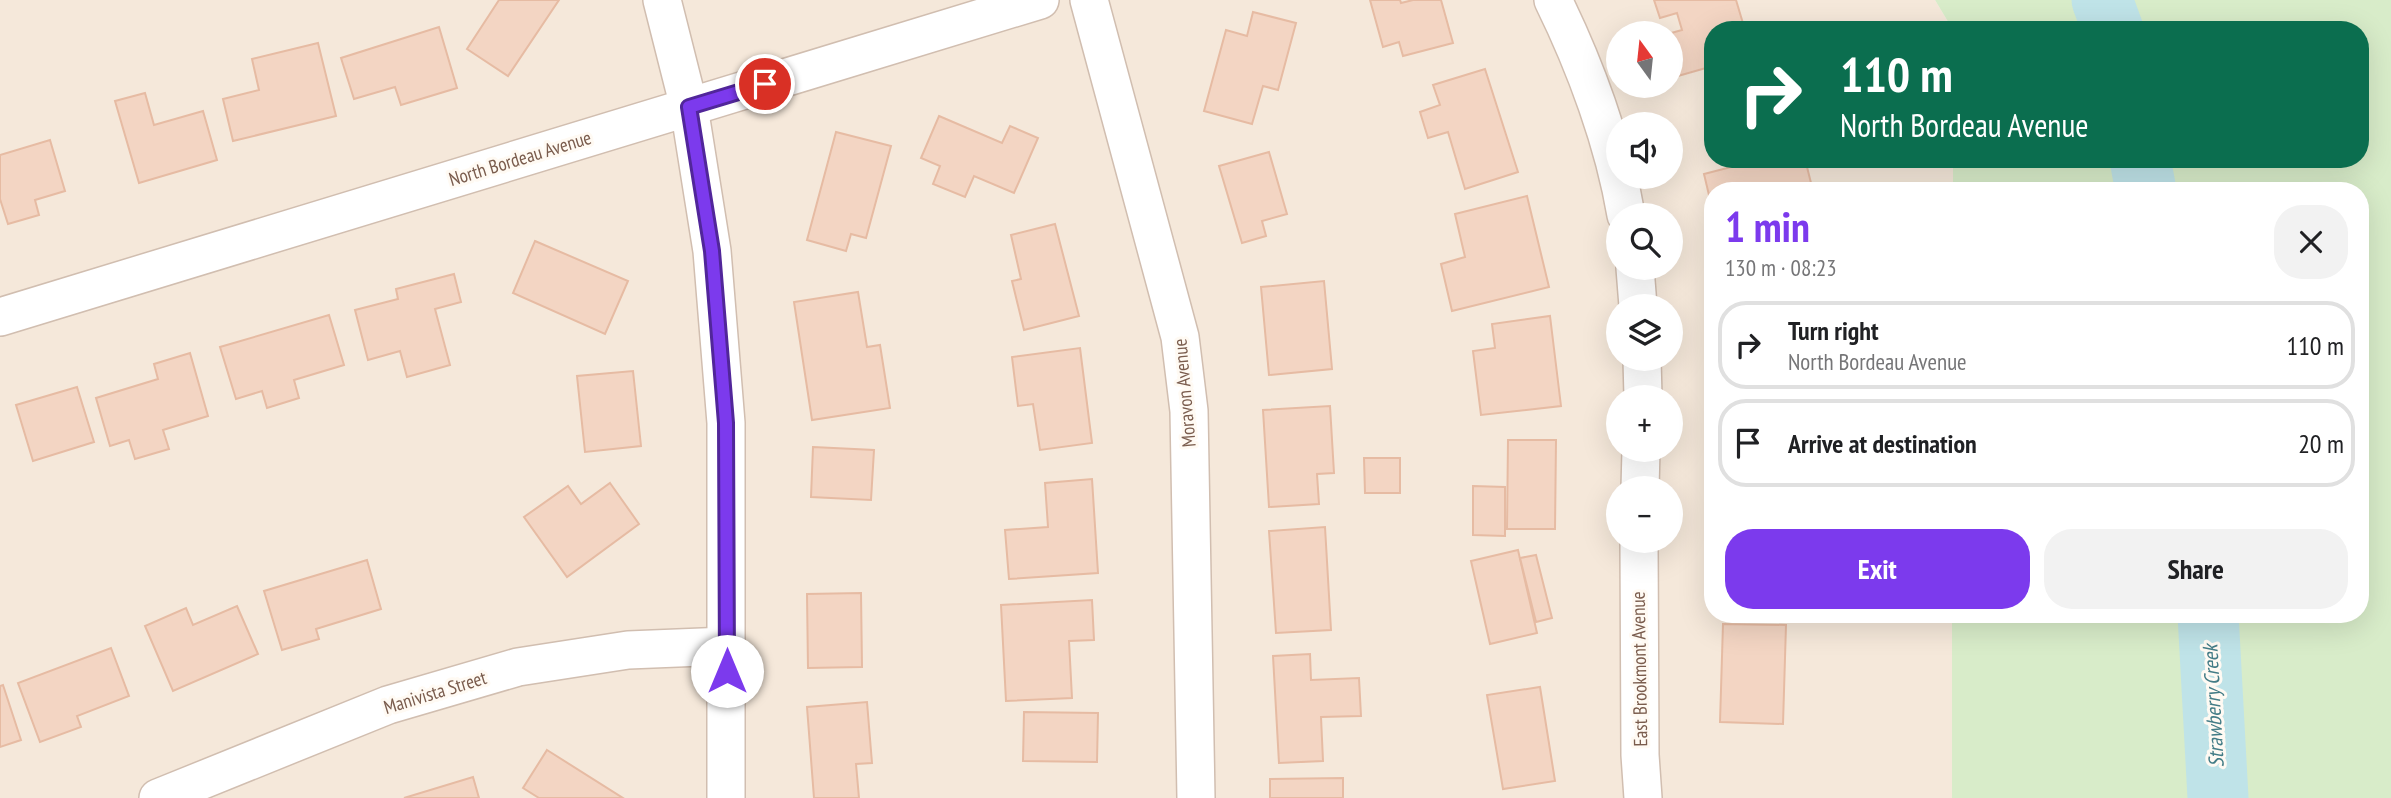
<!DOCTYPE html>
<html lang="en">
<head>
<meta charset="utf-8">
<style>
	body { margin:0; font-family:"PT Sans Narrow",sans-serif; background:#f2f2f2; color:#202124; height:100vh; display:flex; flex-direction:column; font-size:26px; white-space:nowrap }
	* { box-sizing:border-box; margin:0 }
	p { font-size:23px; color:#757577 }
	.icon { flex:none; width:38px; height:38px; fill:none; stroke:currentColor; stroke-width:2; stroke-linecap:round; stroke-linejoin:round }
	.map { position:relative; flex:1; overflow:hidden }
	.details { position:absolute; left:1704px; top:182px; width:665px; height:441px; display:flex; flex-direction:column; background:#fff; border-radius:28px; box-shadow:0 7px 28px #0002 }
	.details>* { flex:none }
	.hud { position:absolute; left:1704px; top:21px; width:665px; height:147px; border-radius:28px; box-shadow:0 7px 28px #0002; background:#0b6e4f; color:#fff; overflow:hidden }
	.needle { width:46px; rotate:345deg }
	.controls { position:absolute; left:1606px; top:21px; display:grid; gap:14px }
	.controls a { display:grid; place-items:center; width:77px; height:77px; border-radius:50%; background:#fff; box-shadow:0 7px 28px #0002; font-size:35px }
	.pin { position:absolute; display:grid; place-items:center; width:60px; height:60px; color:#fff; margin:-30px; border:4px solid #fff; border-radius:50%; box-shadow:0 2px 7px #0007 }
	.me { position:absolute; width:77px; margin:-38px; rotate:0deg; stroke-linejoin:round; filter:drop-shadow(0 0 5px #0008) }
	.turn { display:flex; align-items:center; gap:24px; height:147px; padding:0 21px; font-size:32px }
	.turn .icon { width:91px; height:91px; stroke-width:2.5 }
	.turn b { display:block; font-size:49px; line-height:60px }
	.round { display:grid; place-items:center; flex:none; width:74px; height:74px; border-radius:28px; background:#f2f2f2 }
	.headline { display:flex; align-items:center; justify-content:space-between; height:119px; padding:0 21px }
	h1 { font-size:42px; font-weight:700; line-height:52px; color:#7c3aed }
	.button { display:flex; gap:14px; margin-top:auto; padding:14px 21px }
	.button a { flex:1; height:80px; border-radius:28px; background:#7c3aed; color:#fff; font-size:28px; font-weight:700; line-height:80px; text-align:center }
	.button a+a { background:#f2f2f2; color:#202124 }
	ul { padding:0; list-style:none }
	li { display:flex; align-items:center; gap:21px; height:88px; margin:0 14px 10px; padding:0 7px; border:4px solid #e0e0e0; border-radius:28px }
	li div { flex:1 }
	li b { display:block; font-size:26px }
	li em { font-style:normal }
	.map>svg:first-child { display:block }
	.residential { fill:#f5e8da; fill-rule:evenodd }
	.green { fill:#d8ecc9 }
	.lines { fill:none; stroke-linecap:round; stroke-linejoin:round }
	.river { stroke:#bfe3e8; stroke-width:61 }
	.building { fill:#f3d5c3; stroke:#e6bba3; stroke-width:2 }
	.street-casing { stroke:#d1beb0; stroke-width:40 }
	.street { stroke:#fff; stroke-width:37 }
	.route-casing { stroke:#51269a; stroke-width:18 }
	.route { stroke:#7c3aed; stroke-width:12 }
	.labels { text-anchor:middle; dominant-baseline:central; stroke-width:6; stroke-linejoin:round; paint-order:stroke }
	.street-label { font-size:19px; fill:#7a5c4d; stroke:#fffaf3 }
	.water-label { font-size:21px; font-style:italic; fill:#437c86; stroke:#fffaf3 }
</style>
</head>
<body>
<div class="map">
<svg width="2391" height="798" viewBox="0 0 2391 798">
	<rect width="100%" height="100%" fill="#fdf6ec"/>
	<!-- residential -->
	<path class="residential" d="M0,0H1935L1953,30H1713V159H1953V191H1713V614H1952V798H0ZM1619,33H1671V86H1619ZM1619,124H1671V177H1619ZM1619,215H1671V268H1619ZM1619,306H1671V359H1619ZM1619,397H1671V450H1619ZM1619,488H1671V541H1619Z"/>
	<!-- green -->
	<polygon class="green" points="1935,0 2391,0 2391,798 1952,798 1952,614 2361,614 2361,191 1953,191 1953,159 2361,159 2361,30 1953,30"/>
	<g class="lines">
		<!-- river -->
		<g class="river">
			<polyline points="2102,0 2113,30"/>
			<polyline points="2140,159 2146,191"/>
			<polyline points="2208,614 2218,798"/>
		</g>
	</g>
	<!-- building -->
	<g class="building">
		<polygon points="499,0 559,0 508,76 467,49"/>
		<polygon points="1370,0 1400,0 1401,3 1413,0 1441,0 1453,43 1403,56 1399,42 1383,47"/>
		<polygon points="1654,0 1736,0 1745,30 1713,30 1713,66 1678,76 1671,53 1671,33 1682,30 1677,13 1660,18"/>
		<polygon points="1253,12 1296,23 1278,90 1263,86 1252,124 1204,111 1226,30 1247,36"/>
		<polygon points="439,27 457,88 401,105 395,87 354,99 341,58"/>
		<polygon points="318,43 336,116 233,141 223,99 259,90 252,59"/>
		<polygon points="1485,69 1518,172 1465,189 1448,132 1428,138 1420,112 1440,105 1433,85"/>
		<polygon points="145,93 154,125 203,111 217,160 139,183 115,101"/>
		<polygon points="939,116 1002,143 1010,126 1038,138 1014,193 974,176 965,197 933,184 940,166 921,158"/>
		<polygon points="836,132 891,146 866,238 851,234 846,251 807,240"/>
		<polygon points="50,140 65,191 35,200 39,215 8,224 0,199 0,155"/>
		<polygon points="1269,152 1287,214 1262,221 1266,236 1242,243 1219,166"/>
		<polygon points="1738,159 1805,159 1813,191 1713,191 1713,212 1704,174 1739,165"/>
		<polygon points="1527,196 1549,287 1452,311 1441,264 1465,257 1455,214"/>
		<polygon points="1055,224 1079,316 1024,330 1012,281 1021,279 1011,235"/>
		<polygon points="535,241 628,281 605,334 513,293"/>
		<polygon points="454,274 461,302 435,309 450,365 407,377 400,351 368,360 355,310 398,299 396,289"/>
		<polygon points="1324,281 1332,369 1269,375 1261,287"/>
		<polygon points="858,292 867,347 880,345 890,408 812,420 794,302"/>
		<polygon points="329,315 344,365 294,380 299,398 267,408 262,391 236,399 220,347"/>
		<polygon points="1550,316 1561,406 1481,415 1473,351 1495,348 1492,324"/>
		<polygon points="1080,348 1092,443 1040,450 1033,404 1018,406 1012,357"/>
		<polygon points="190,353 208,416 163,430 169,449 135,459 129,440 110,446 96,398 158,379 154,364"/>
		<polygon points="633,371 641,446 585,452 577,376"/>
		<polygon points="77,387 94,442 33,461 16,405"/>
		<polygon points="1330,406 1334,473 1317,474 1319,504 1269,507 1263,410"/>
		<polygon points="1508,440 1556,440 1555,529 1507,529"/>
		<polygon points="813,447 874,450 871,500 811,497"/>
		<polygon points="1364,458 1400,458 1400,493 1365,493"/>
		<polygon points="1092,479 1098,573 1009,579 1005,530 1048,527 1045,483"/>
		<polygon points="610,483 639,524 567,577 524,517 568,486 581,504"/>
		<polygon points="1473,486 1505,487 1505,536 1473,535"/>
		<polygon points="1325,527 1331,630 1276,633 1269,531"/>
		<polygon points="1518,550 1537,633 1490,644 1471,561"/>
		<polygon points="1536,555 1552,618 1536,622 1520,558"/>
		<polygon points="367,560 381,609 316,629 319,639 282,650 264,591"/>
		<polygon points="861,593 862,667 808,668 807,594"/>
		<polygon points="1092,600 1094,640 1069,641 1072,698 1006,701 1001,605"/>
		<polygon points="237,606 258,654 173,691 145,626 186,608 193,625"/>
		<polygon points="1723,624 1786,625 1783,724 1720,722"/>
		<polygon points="111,648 129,696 77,716 81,727 40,742 18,683"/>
		<polygon points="1310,654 1311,680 1359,678 1361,716 1321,717 1323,761 1279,763 1273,656"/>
		<polygon points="3,685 21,740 0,747 0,686"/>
		<polygon points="1540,687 1555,781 1503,789 1487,695"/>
		<polygon points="867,702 872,763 856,764 859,798 814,798 807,707"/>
		<polygon points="1024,712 1098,713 1097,762 1023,761"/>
		<polygon points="547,750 623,798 539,798 523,788"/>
		<polygon points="473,777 479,798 404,798"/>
		<polygon points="1343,778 1343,798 1270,798 1270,779"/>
	</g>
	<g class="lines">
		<defs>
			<g id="street">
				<polyline points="662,0 689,107 712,251 726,423 726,798"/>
				<polyline points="1089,0 1180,337 1189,411 1196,798"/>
				<path d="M1553,0C1585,65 1614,143 1626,215"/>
				<polyline points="1635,268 1638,306"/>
				<polyline points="0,317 1040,0"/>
				<polyline points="1642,359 1643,397"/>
				<polyline points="1640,488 1641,450"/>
				<polyline points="1639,541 1640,755 1643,798"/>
				<polyline points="158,798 388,705 518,667 628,650 727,646"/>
			</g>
		</defs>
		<!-- street casing -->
		<use href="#street" class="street-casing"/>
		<!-- street -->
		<use href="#street" class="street"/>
	</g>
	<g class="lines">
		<defs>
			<polyline id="route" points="727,671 726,423 712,251 689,107 765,84"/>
		</defs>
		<!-- route casing -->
		<use href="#route" class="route-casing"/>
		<!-- route -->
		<use href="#route" class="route"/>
	</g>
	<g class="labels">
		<!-- street labels -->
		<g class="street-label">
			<text transform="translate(520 158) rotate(-17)">North Bordeau Avenue</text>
			<text transform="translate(1184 393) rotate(-95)">Moravon Avenue</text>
			<text transform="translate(1639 669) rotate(-91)">East Brookmont Avenue</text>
			<text transform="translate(435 692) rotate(-17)">Manivista Street</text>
		</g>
		<!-- water labels -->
		<g class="water-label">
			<text transform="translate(2213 706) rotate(-93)">Strawberry Creek</text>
		</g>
	</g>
</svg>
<div class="controls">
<a><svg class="needle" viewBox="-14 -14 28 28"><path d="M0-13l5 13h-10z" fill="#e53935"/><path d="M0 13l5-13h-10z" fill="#757577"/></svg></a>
<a><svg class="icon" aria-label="sound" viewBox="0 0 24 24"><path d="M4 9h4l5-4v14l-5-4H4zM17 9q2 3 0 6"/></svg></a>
<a><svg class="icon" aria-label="search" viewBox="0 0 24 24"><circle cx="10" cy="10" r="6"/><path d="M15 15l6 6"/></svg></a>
<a><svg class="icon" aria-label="layers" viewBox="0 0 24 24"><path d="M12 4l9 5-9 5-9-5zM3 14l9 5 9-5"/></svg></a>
<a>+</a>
<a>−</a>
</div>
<div class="pin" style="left:765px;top:84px;background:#d93025"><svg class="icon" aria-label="arrive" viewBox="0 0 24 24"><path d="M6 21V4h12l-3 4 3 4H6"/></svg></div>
<svg class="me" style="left:727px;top:671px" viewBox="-20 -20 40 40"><circle r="19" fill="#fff"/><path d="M0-13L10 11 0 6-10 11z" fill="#7c3aed"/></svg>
<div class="hud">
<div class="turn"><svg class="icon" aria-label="right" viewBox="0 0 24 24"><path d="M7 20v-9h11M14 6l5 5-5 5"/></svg><div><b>110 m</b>North Bordeau Avenue</div></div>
</div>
<section class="details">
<div class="headline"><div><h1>1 min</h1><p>130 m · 08:23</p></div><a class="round"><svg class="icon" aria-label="close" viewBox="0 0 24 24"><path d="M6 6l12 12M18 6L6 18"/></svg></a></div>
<ul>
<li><svg class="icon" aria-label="right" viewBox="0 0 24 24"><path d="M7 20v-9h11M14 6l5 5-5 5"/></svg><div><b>Turn right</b><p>North Bordeau Avenue</p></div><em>110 m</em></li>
<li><svg class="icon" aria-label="arrive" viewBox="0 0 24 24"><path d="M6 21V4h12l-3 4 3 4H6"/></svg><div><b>Arrive at destination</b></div><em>20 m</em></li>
</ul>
<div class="button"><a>Exit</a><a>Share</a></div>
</section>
</div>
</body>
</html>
